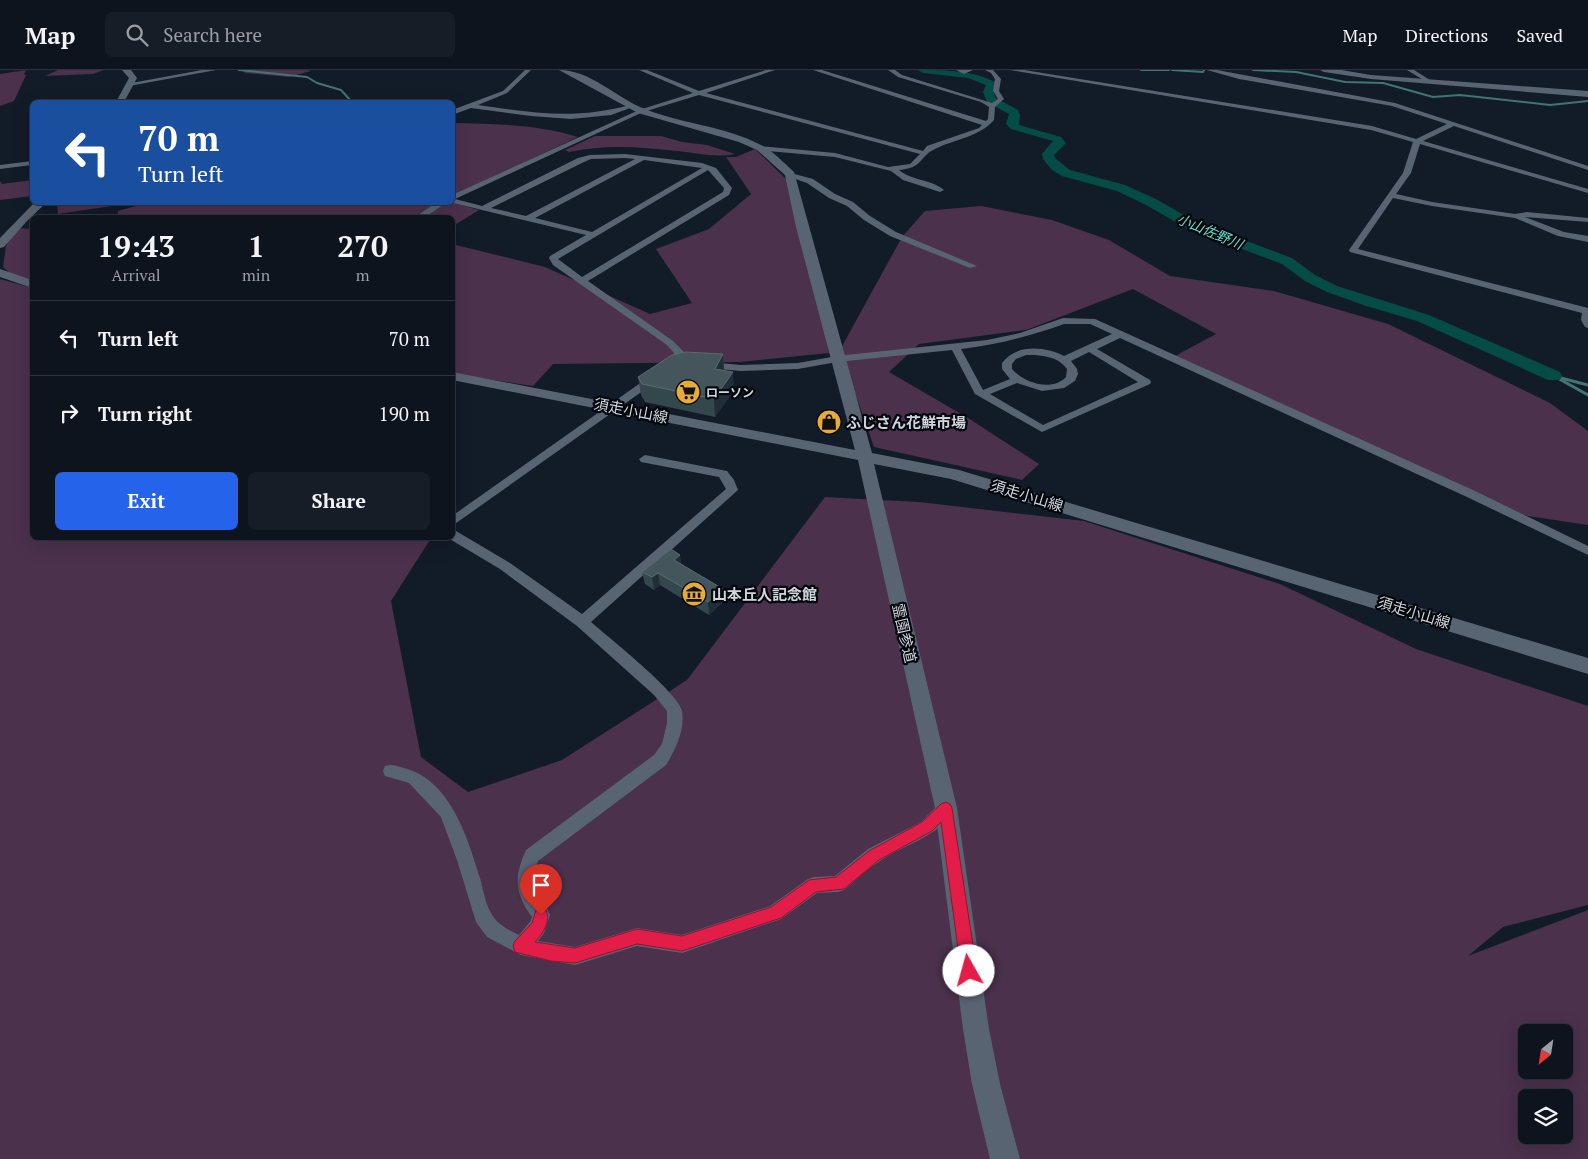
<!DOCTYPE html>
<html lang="en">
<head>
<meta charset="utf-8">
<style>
	body { margin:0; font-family:"PT Serif","Noto Sans JP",serif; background:#171d27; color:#f1f3f6; height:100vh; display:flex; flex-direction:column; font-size:19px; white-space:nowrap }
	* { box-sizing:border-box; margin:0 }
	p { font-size:16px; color:#9b9ea4 }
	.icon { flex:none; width:28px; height:28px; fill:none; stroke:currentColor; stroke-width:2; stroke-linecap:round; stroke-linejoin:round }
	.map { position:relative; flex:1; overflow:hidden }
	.drawer { position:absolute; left:30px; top:145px; width:425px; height:325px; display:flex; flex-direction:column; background:#0e141e; border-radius:8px; box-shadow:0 5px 20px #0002,0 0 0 1px #2e333c }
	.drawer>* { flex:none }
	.hud { position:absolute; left:30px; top:30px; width:425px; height:105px; border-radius:8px; box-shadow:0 5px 20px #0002,0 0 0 1px #2e333c; background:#1a4fa0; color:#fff; overflow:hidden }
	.needle { width:32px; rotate:210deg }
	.buttons { position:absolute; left:1518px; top:954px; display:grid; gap:10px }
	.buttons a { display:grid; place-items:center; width:55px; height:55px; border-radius:8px; background:#0e141e; box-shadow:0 5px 20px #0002,0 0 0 1px #2e333c; font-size:25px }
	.pin { position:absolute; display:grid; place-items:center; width:42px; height:42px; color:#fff; margin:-51px -21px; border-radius:50% 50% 50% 0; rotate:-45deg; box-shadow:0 0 5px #0007 }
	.pin .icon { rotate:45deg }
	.me { position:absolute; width:55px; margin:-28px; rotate:353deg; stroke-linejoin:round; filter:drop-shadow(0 0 4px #0008) }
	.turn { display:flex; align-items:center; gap:18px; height:105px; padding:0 25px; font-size:22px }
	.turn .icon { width:65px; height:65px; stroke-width:2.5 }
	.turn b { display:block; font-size:35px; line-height:42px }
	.eta { display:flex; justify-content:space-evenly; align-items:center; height:85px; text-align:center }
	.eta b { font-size:30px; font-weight:700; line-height:35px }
	.action { display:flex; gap:10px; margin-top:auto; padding:10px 25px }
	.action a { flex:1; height:58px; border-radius:8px; background:#2563eb; color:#fff; font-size:20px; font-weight:700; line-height:58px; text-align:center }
	.action a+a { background:#171d27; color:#f1f3f6 }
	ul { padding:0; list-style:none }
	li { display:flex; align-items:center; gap:15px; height:75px; padding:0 25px; border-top:1px solid #2e333c }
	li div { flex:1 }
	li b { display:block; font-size:19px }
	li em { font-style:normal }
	header { display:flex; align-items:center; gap:30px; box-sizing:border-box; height:70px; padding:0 25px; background:#0e141e; border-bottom:1px solid #2e333c }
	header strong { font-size:24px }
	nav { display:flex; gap:28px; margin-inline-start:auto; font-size:18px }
	.search { width:350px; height:45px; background:#171d27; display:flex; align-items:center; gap:12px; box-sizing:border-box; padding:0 18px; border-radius:8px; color:#9b9ea4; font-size:19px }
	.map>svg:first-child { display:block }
	.green { fill:#4b314c; fill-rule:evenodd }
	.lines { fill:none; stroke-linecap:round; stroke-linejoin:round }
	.stream-far1 { stroke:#417573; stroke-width:2 }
	.stream { stroke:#417573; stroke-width:3 }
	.river { fill:#054c46; fill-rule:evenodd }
	.street { fill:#596473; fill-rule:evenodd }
	.secondary { fill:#596473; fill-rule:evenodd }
	.wall { fill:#34474d }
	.shaded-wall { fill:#1f2f38 }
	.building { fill:#44565c; stroke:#5a6a70 }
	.route { fill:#e11d48; stroke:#92132f }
	.labels { text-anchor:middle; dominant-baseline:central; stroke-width:4.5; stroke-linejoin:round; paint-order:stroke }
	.far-poi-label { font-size:12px; font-weight:bold; fill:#ced5dd; stroke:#03060b; text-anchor:start }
	.far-water-label { font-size:14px; font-style:italic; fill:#64dccf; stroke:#03060b }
	.street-label { font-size:15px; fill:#ced5dd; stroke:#03060b }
	.poi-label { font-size:15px; font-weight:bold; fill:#ced5dd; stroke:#03060b; text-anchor:start }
</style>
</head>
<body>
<header>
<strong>Map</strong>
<div class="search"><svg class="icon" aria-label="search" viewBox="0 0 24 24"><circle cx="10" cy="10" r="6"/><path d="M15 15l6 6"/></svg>Search here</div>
<nav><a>Map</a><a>Directions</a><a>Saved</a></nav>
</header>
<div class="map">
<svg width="1588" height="1089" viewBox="0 0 1588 1089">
	<rect width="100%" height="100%" fill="#121b28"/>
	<!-- green -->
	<g class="green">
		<polygon points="26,0 24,4 26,5 14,31 0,36 0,4"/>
		<polygon points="58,0 104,0 93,4 45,6"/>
		<polygon points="243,0 306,0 311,1 289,7 245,3"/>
		<path d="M453,53C495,54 537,54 578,67L453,126Z"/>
		<path d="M595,66H661L682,72L707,75L735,84C715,88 697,83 677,81C640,77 605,74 569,82L565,80Z"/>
		<polygon points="755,79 787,110 817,216 829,283 740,292 553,294 533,316 453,304 452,174 545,197 650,244 692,233 656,179 709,159 751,124 726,87 736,87"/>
		<polygon points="32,110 32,126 0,130 0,111 2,114"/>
		<polygon points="150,132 450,132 479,140 453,156 452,148 118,148 118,141"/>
		<polygon points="57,133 57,132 120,133 112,136 58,144"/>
		<polygon points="981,136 1052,150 1109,170 1170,206 1274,221 1388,254 1550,333 1588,361 1588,455 1528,446 1453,420 1175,286 1216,264 1133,219 1026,260 919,274 889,302 968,348 1039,394 1022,410 874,377 840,280 902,167 925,141"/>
		<polygon points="17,158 32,159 32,210 11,204 3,197 6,176"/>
		<path d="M0,209L32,218V468H431L391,531L421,687L468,722L562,690L687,610L825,427L919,432L1084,451L1280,514L1416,579L1588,636V835L1503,857L1468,886L1588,840V1089H0ZM1526,962H1564V1000H1526ZM1526,1028H1564V1065H1526Z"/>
	</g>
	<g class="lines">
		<!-- stream-far1 -->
		<g class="stream-far1">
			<polyline points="239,0 307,7 317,13 341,20 352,32 411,32"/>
			<polyline points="1141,0 1169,0"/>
			<polyline points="1172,0 1203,2 1204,0"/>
			<polyline points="1253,0 1296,2 1345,12 1383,13 1433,27 1460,25 1550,35 1588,31"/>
		</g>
		<!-- stream -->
		<g class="stream">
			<polyline points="1554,306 1588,325"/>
			<polyline points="1561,308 1588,315"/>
		</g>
		<!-- river -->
		<path class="river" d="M918,0C944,0 972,0 995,12L996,14L993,22L996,28L1018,40L1020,45L1019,55L1061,67L1066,73L1054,85L1055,88L1070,100L1125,115L1156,129L1196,152L1292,188L1315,205L1337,216L1429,245L1560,302L1562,306L1560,310H1548L1417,251L1366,236L1327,222L1305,211L1282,194L1186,158L1146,135L1117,121L1062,106L1052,100L1043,89L1042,84L1053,71L1011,59L1006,54L1009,44L987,32L983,22L986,15L968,8L923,3Z"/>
		<!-- street -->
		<g class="street">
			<polygon points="202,0 216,0 129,16 126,14"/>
			<path d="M525,0H531L507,23L478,35C533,43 575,50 630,35L633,37L611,45L571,49L531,46L471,38L452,45V40L503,21Z"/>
			<path d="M639,0H647L699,21L766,0H775L706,23L923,81L927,76L979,58L982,55L813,0H822L986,51L988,49L989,37L981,32L898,7L888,0H895L902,5L992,33L998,29L993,21L995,9L991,3L985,0H993L1001,9L999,21L1004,29L995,37L994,50C979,67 955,69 935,79C918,87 924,98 899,100C912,111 931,109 944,120L940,122L903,110L891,101L835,87L757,80V76H760L835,83L888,97L910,94L920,84L699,25L643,42L455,129L482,136L578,88L590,85L625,84L702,93L716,98L732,118L729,125L588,211L673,271L684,282L682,290L671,301L452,456V446L663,297L673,287L674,283L667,275L553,195L549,188L550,186L586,165L449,132H452V125L639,40L693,23ZM625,88L635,89L526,146L491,138L584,92L591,89ZM644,90L702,98L592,162L535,148ZM708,100L724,118L723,122L582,207L558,189Z"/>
			<polygon points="956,0 973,0 964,4"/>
			<polygon points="1010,0 1024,0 1372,56 1416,69 1447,54 1392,36 1239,9 1207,0 1217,0 1395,33 1588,96 1588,100 1454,56 1423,71 1588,119 1588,123 1420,74 1411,103 1396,124 1432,132 1515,144 1527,142 1588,148 1588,152 1525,147 1564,162 1588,166 1588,172 1558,166 1515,148 1432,136 1393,128 1358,179 1588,238 1588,258 1585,257 1581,250 1582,243 1350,182 1349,180 1403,103 1413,72 1371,60"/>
			<polygon points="1407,0 1414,0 1430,10 1425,11"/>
			<polygon points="32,91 32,95 0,99 0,95"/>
			<polygon points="787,102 813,109 835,124 853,132 870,146 896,162 977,196 970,198 890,166 864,150 847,136 829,128 807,113 787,106"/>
			<polygon points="437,132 447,132 424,148 414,148"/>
			<path d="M1063,248L1095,249L1475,421L1588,476V485L1467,427L1120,268L1097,279L1150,310L1151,312L1150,314L1042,362L975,324L952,280L837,292L798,299L741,301L707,298L702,295L707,292L741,295L798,293L837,286L987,270L1020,263ZM1064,254H1090L1112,264L1064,286C1044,276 1016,274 1002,293V299L1010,309L983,320L961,279C997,275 1030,266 1064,254ZM1089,282L1138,312L1043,355L990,324L1017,313L1042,321L1064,318L1075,311L1078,304L1077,299L1071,291ZM1026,285C1041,285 1058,286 1067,299L1066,307C1052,322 1024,313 1012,299V294L1016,289Z"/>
			<path d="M645,385L727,401L734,410L738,420L591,552C608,567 678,622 682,641C685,660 676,679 666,695L538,791C528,817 541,823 550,845L544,863L538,871L575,877L637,858L682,865L770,836L808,809L814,807L835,806L868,779L921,752L940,733L946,731L952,733L954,738C941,767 904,774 880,791C867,799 856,810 844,820L838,822L817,823L781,849L682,883L637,876L575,895L521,885L487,867L476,852L457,790L441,747L409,713L385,706L383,701L385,696C393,693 399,697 407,699C451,712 468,769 480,808C483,819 485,832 490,841C496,854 507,859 519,865L530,852L532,847C514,822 514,807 526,780L654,685L662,674L667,653V641L654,625L577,556L500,499L448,468H452V460L456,461L510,493L582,544L726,419L719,407L641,392L639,389Z"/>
		</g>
		<!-- secondary -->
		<g class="secondary">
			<polygon points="122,0 131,0 137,8 124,32 116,32 129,8"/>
			<path d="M559,0C591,0 616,28 645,39C682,54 725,56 761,75C773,81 784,93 794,102L872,383L959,400L1588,588V604L951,409L874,394L957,738L989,959L1000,1014L1020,1089H990L972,1014L963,959L935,738L858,390L452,310V302L855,380L796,157L785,105L757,80L739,72L638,43Z"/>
			<polygon points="1320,0 1341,0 1371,5 1588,21 1588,27 1371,9 1324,2"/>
			<polygon points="35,132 47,132 27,151 4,177 0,178 0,168"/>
			<polygon points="0,199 32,210 32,218 0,207"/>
		</g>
	</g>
	<!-- wall -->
	<g class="wall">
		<polygon points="723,284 724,300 734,320 715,347 645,332 641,325 638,307"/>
		<polygon points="681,494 724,531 709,545 660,515 654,520 645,514 642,502"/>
	</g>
	<!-- shaded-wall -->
	<g class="shaded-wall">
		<polygon points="723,284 724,302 715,299"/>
		<polygon points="733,302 734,320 715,347 714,329"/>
		<polygon points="680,485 682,497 674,490"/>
		<polygon points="658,503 660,515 654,520 652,507"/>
		<polygon points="723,519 724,531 709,545 708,532"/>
	</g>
	<!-- building -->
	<g class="building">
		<polygon points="686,282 723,284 715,299 733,302 714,329 642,314 638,307 672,285"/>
		<polygon points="671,479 680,485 674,490 723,519 708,532 658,503 652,507 642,502"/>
	</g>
	<!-- route -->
	<path class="route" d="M946,732L950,734L952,738L977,901L975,907L969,909L963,907L961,901L941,752L932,761L879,790L844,819L816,822L781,848L682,881L637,874L575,893L551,891L515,882L513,876L515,871L532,853L536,840L541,838L546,840C551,852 543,863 535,872L575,878L637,859L682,866L771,837L809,810L836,807L869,781L922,752L941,734Z"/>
	<!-- icons -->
	<defs>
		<symbol id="supermarket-disc" viewBox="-11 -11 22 22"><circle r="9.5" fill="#e6ac36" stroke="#03060b"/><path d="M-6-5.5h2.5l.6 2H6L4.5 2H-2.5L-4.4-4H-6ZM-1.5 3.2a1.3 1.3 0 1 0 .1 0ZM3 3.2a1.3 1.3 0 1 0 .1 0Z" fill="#111"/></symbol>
		<symbol id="shop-disc" viewBox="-11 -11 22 22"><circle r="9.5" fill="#e6ac36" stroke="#03060b"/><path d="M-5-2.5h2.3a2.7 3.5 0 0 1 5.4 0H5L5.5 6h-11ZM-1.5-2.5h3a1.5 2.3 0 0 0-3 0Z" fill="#111"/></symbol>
		<symbol id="museum-disc" viewBox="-11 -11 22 22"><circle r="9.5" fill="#e6ac36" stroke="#03060b"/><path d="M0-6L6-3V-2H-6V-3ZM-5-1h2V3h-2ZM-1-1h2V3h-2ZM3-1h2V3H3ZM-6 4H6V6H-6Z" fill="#111"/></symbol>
	</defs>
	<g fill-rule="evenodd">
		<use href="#supermarket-disc" x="674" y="308" width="28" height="28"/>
		<use href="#shop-disc" x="815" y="338" width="28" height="28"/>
		<use href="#museum-disc" x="680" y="510" width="28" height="28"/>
	</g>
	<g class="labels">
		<!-- far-poi labels -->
		<g class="far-poi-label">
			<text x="706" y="322">ローソン</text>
		</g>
		<!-- far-water labels -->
		<g class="far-water-label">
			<text transform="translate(1210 161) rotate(23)">小山佐野川</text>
		</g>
		<!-- street labels -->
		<g class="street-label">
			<text transform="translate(631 340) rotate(11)">須走小山線</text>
			<text transform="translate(1027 425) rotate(17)">須走小山線</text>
			<text transform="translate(1414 542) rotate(17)">須走小山線</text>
			<text transform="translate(905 563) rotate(77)">霊園参道</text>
		</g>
		<!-- poi labels -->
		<g class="poi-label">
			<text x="846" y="352">ふじさん花鮮市場</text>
			<text x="712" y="524">山本丘人記念館</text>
		</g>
	</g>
</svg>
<div class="buttons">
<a><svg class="needle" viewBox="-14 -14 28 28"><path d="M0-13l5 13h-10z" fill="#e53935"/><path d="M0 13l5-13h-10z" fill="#9b9ea4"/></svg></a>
<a><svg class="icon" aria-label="layers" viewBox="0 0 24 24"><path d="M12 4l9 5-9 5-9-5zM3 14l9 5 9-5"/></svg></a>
</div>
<div class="pin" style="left:541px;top:845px;background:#d93025"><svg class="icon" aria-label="arrive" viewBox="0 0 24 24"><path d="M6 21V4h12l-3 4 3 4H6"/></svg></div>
<svg class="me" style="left:969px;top:901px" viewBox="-20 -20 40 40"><circle r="19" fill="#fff"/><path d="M0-13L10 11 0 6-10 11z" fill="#e11d48"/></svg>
<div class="hud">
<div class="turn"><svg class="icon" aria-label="left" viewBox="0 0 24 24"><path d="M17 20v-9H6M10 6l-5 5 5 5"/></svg><div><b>70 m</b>Turn left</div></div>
</div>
<section class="drawer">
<div class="eta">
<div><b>19:43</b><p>Arrival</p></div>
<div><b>1</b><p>min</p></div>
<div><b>270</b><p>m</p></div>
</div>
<ul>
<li><svg class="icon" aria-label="left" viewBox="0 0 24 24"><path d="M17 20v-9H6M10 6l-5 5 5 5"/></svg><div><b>Turn left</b></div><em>70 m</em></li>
<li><svg class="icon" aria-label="right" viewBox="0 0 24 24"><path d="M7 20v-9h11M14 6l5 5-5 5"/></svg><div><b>Turn right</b></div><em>190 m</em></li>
</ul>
<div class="action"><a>Exit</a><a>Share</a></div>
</section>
</div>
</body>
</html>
